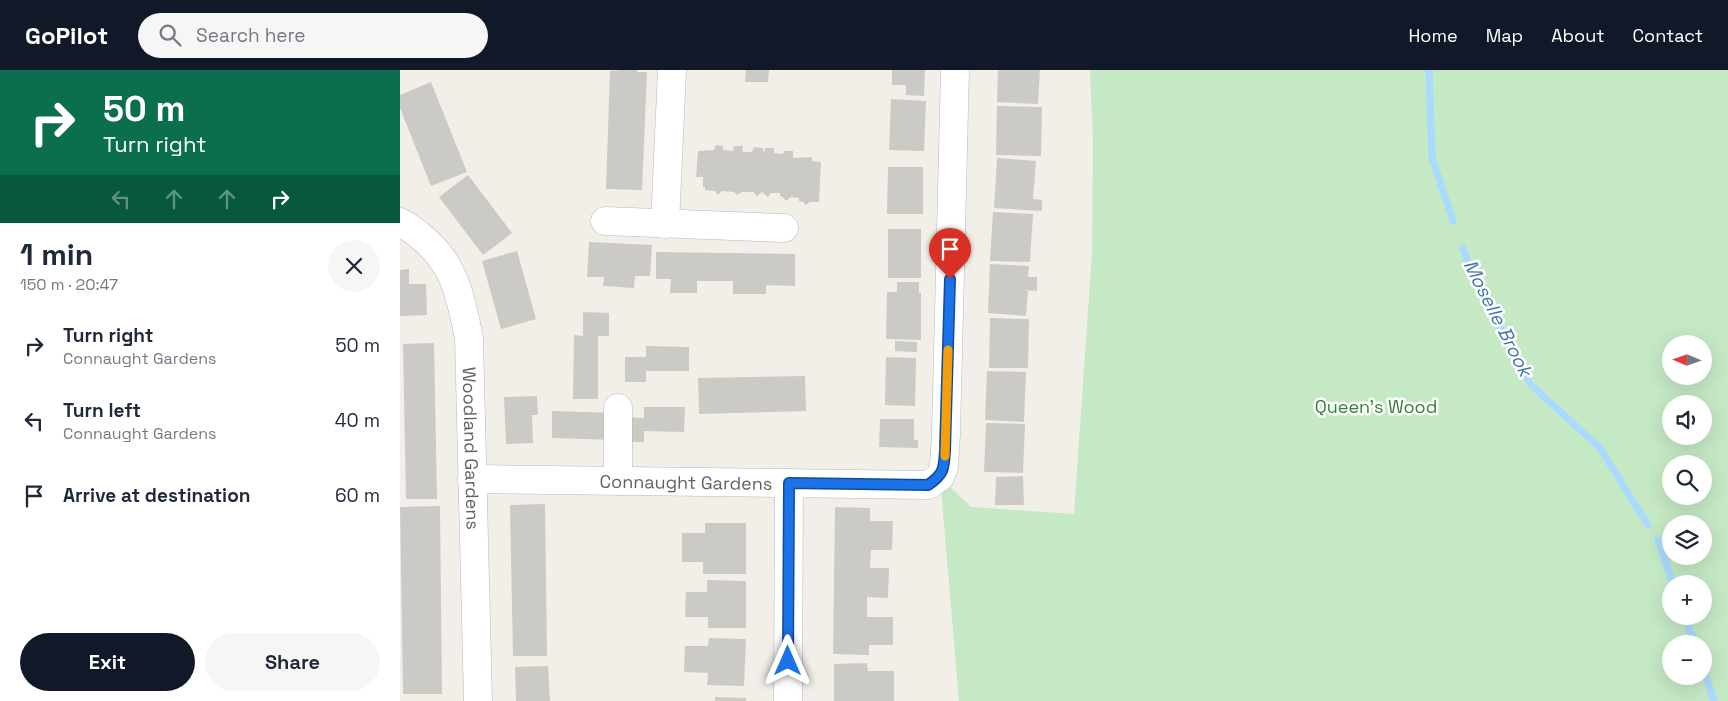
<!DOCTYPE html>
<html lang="en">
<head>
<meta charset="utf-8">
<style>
	body { margin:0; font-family:"Space Grotesk",sans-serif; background:#f6f6f7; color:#1f2937; height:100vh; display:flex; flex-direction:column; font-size:19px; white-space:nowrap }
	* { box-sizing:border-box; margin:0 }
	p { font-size:16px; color:#747a83 }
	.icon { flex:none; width:28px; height:28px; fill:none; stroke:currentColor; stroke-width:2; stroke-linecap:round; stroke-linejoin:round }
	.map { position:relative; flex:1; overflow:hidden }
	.drawer { display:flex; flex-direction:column; background:#fff; width:400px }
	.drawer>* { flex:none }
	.banner { background:#0b6e4f; color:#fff; overflow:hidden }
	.needle { width:32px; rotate:272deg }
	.buttons { position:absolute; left:1262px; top:265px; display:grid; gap:10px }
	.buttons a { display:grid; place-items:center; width:50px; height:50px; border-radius:50%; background:#fff; box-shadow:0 5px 20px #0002; font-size:25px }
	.pin { position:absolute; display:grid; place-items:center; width:42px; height:42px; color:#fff; margin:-51px -21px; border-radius:50% 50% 50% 0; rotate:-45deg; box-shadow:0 0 5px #0007 }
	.pin .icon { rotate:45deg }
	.me { position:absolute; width:55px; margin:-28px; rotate:0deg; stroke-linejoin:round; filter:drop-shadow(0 0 4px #0008) }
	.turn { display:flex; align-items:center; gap:18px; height:105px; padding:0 20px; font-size:22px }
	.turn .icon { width:65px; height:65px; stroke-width:2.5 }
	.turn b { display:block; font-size:35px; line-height:42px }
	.lanes { display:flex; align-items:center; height:48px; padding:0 20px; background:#0003; justify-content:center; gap:25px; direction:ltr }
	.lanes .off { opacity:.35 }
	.round { display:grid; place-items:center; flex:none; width:52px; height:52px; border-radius:26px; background:#f6f6f7 }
	.summary { display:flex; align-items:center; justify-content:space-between; height:85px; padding:0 20px }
	h1 { font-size:30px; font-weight:700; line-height:38px }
	.button { display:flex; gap:10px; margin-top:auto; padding:10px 20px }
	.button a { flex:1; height:58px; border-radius:30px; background:#111827; color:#fff; font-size:20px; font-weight:700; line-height:58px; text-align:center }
	.button a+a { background:#f6f6f7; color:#1f2937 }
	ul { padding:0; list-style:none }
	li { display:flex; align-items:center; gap:15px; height:75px; padding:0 20px }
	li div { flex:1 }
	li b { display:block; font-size:19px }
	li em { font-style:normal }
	header { display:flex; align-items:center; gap:30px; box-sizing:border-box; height:70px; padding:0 25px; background:#111827; color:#fff }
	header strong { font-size:24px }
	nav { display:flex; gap:28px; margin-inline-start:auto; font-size:18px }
	.search { width:350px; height:45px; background:#f6f6f7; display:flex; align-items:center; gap:12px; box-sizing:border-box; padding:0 18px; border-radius:28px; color:#747a83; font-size:19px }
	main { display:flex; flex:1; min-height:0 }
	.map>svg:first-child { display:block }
	.green { fill:#c5e8c5; fill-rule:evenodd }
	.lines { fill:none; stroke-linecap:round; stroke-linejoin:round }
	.stream { stroke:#aadaff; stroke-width:7 }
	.building { fill:#cccac5 }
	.minor-casing { stroke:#b5b8bc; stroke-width:29 }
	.minor { stroke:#fff; stroke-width:28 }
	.route-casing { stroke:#114b97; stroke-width:12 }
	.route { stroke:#1a73e8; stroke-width:9 }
	.slow { stroke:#f59e0b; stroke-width:9 }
	.labels { text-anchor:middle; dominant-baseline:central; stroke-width:5; stroke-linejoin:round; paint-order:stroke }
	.park-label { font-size:18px; fill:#348238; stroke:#fff }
	.street-label { font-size:18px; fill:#5f6368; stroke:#fff }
	.water-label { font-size:19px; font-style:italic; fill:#4174aa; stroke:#fff }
</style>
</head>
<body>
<header>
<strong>GoPilot</strong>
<div class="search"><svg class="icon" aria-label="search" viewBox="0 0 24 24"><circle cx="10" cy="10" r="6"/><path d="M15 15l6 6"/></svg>Search here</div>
<nav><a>Home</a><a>Map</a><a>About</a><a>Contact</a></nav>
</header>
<main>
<section class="drawer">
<div class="banner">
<div class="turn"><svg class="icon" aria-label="right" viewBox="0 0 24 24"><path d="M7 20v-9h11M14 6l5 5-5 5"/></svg><div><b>50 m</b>Turn right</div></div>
<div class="lanes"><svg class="icon off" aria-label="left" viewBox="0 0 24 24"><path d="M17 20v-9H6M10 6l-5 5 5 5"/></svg><svg class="icon off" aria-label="ahead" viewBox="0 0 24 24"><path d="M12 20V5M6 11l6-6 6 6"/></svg><svg class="icon off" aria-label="ahead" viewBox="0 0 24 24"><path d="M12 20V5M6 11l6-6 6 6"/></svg><svg class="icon" aria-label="right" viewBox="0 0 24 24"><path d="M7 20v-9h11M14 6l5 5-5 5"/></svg></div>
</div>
<div class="summary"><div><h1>1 min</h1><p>150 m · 20:47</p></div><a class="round"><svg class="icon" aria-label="close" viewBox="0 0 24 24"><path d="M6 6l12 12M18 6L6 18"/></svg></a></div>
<ul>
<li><svg class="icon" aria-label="right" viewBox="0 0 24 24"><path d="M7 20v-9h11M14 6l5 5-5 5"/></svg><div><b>Turn right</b><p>Connaught Gardens</p></div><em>50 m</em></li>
<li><svg class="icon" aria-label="left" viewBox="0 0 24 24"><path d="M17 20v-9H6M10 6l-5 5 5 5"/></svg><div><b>Turn left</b><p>Connaught Gardens</p></div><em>40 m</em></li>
<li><svg class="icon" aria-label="arrive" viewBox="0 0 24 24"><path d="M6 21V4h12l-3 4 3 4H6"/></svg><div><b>Arrive at destination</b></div><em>60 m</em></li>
</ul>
<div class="button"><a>Exit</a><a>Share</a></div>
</section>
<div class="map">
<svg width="1328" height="631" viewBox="0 0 1328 631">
	<rect width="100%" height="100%" fill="#f1efe8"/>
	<!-- green -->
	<path class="green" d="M690,0H1328V631H559L540,407L571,437L674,444L692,183L693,70ZM1271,274H1304V306H1271ZM1271,334H1304V366H1271ZM1271,394H1304V426H1271ZM1271,454H1304V486H1271ZM1271,514H1304V546H1271ZM1271,574H1304V606H1271Z"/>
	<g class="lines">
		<!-- stream -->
		<g class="stream">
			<polyline points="1029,0 1032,88 1053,151"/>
			<polyline points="1063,178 1073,208 1131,315 1200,378 1248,455"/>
			<polyline points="1258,470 1273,514"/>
			<polyline points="1285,546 1295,574"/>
			<polyline points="1304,600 1314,631"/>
		</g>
	</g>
	<!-- building -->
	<g class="building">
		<polygon points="222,0 237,0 237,2 247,2 242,120 206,119 210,1"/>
		<polygon points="346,0 369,0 368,12 345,12"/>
		<polygon points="492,0 525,0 524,26 506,25 506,15 492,15"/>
		<polygon points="598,0 640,0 638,34 597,32"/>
		<polygon points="31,12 67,102 31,116 0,38 0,25"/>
		<polygon points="491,29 526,31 524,81 489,80"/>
		<polygon points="597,36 642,37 641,86 596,85"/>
		<polygon points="316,75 323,76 323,80 333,81 334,76 343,76 342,81 344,82 352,82 354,77 363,78 363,82 364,82 365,78 374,78 374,83 381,84 384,83 384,81 393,81 393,88 412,87 412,91 421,92 419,132 410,132 406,135 403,132 399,131 399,128 391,127 386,131 383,127 380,126 380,123 371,123 368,127 362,122 357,126 353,122 342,122 337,125 334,122 322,121 318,125 315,121 305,120 305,117 303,117 303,107 296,107 298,81 314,80"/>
		<polygon points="597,88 636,91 633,129 642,130 642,141 594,138"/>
		<polygon points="488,97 523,97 523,144 487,144"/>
		<polygon points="68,105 112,163 83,185 39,127"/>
		<polygon points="593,142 633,144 630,192 590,191"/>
		<rect x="488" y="159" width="33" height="49"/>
		<polygon points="189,172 252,175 250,206 235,206 234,218 203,216 204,207 187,207"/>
		<polygon points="117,181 136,249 101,259 82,191"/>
		<polygon points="256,182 395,184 395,216 366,215 366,224 333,224 333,211 297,211 297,223 270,223 271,209 256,209"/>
		<polygon points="590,194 629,196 628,207 637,207 637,221 622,220 628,221 626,246 588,243"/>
		<polygon points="9,199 9,214 26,214 27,245 0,246 0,200"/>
		<polygon points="497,212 519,212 519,223 521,223 521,270 486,269 487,222 497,222"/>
		<polygon points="183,242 209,243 209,266 198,266 198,329 173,329 174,265 183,266"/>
		<polygon points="590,248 629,249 628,298 589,298"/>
		<polygon points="495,271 517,272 517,282 495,281"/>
		<polygon points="34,273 37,429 6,429 3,274"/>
		<polygon points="246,276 289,277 289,301 246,301 246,312 225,312 225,287 246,287"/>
		<polygon points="486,287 516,288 515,336 485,335"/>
		<polygon points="587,301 626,302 624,352 585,350"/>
		<polygon points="405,306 406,341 299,344 298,308"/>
		<polygon points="137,326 138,345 132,345 133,373 106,374 104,327"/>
		<polygon points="244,337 285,337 284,362 244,361 244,372 223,372 224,347 244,348"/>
		<polygon points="152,341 215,343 214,370 152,368"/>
		<polygon points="480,349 514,349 514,370 518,370 518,378 479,377"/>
		<polygon points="586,353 625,354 623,403 584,402"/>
		<polygon points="623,406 624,435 595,435 596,407"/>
		<polygon points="145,434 147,586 113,586 110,435"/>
		<polygon points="40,436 42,624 3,624 0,437"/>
		<polygon points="435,437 470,438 470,451 493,451 492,480 471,480 470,498 489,498 488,528 467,527 467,547 493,547 493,575 469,575 469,585 433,584"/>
		<polygon points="305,453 346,453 346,504 303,504 303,492 282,492 282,463 305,463"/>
		<polygon points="307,510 346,511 346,558 308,558 308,547 285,547 286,522 307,522"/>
		<polygon points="309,568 346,569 344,616 307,615 308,603 284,602 285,576 308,576"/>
		<polygon points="467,593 468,601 494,601 494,631 434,631 434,594"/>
		<polygon points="148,596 150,631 116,631 115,597"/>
		<polygon points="315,627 346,628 346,631 315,631"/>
	</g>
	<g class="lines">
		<defs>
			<g id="minor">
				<polyline points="205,151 384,158"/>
				<path id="s1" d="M0,152C7,155 13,161 19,165C55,193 60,225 69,268L78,631"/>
				<polyline points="265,154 272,0"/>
				<path id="s2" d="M72,409L528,415L540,407L544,397L546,364L555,0"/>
				<polyline points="218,411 218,338"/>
				<polyline points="388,631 389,413"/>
			</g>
		</defs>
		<!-- minor casing -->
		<use href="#minor" class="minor-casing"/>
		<!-- minor -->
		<use href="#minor" class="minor"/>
	</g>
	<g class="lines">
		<defs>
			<path id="route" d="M388,591L389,413L528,415C544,404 544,399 545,380L550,209"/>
		</defs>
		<!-- route casing -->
		<use href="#route" class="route-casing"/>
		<!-- route -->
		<use href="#route" class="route"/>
		<!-- slow -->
		<polyline class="slow" points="545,386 548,280"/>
	</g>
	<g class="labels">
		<!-- park labels -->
		<g class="park-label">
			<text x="976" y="336">Queen’s Wood</text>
		</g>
		<!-- street labels -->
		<g class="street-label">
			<text stroke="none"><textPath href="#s1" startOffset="251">Woodland Gardens</textPath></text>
			<text stroke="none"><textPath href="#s2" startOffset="214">Connaught Gardens</textPath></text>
		</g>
		<!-- water labels -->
		<g class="water-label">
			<text transform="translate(1098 248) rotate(63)">Moselle Brook</text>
		</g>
	</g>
</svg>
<div class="buttons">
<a><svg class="needle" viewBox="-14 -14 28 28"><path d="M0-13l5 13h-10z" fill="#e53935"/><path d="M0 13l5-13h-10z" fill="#747a83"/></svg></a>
<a><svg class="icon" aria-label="sound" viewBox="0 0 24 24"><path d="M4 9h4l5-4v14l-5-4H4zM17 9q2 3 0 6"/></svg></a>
<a><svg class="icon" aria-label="search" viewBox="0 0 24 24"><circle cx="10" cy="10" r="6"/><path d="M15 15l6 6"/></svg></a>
<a><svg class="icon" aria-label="layers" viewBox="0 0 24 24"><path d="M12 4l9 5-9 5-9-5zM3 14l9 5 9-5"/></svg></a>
<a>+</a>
<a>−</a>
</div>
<div class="pin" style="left:550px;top:209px;background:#d93025"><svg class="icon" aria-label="arrive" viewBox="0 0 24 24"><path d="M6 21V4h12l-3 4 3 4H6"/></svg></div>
<svg class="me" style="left:388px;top:591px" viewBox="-20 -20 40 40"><path d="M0-17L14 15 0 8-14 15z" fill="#1a73e8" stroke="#fff" stroke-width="4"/></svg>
</div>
</main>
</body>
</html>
